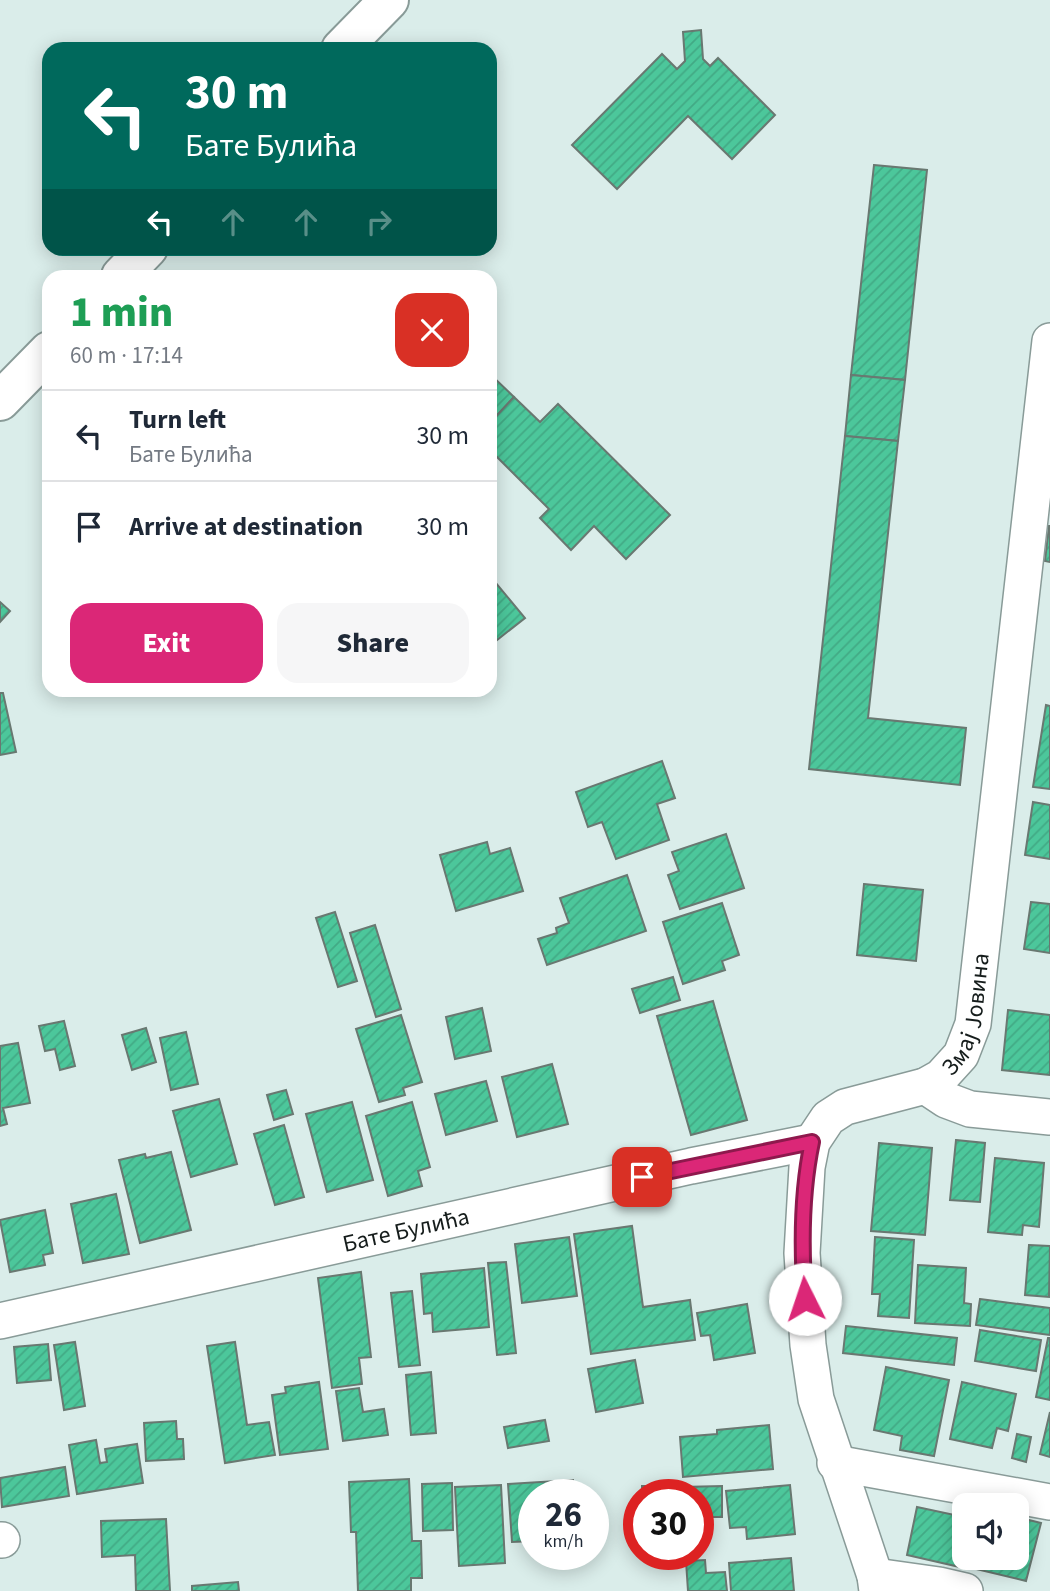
<!DOCTYPE html>
<html lang="en">
<head>
<meta charset="utf-8">
<style>
	body { margin:0; font-family:"Source Sans 3",sans-serif; background:#f6f6f7; color:#1f2937; height:100vh; display:flex; flex-direction:column; font-size:26px; white-space:nowrap }
	* { box-sizing:border-box; margin:0 }
	p { font-size:23px; color:#747a83 }
	.icon { flex:none; width:38px; height:38px; fill:none; stroke:currentColor; stroke-width:2; stroke-linecap:round; stroke-linejoin:round }
	.map { position:relative; flex:1; overflow:hidden }
	.side { position:absolute; left:42px; top:270px; width:455px; height:427px; display:flex; flex-direction:column; background:#fff; border-radius:21px; box-shadow:0 4px 18px #0003 }
	.side>* { flex:none }
	.top-card { position:absolute; left:42px; top:42px; width:455px; height:214px; border-radius:21px; box-shadow:0 4px 18px #0003; background:#00695c; color:#fff; overflow:hidden }
	.buttons { position:absolute; left:952px; top:1493px; display:grid; gap:14px }
	.buttons a { display:grid; place-items:center; width:77px; height:77px; border-radius:14px; background:#fff; box-shadow:0 4px 18px #0003; font-size:35px }
	.speed { position:absolute; left:518px; top:1479px; display:flex; gap:14px; font-size:35px; font-weight:700; text-align:center }
	.speed>* { display:grid; place-content:center; width:91px; height:91px; border-radius:50%; background:#fff; box-shadow:0 4px 18px #0003; line-height:1 }
	.speed small { font-size:18px; font-weight:400 }
	.speed .limit { border:10px solid #d22; background:#fff; color:#111 }
	.pin { position:absolute; display:grid; place-items:center; width:60px; height:60px; color:#fff; margin:-30px; border-radius:14px; box-shadow:0 4px 10px #0006 }
	.me { position:absolute; width:77px; margin:-38px; rotate:356deg; stroke-linejoin:round; filter:drop-shadow(0 0 5px #0008) }
	.turn { display:flex; align-items:center; gap:24px; height:147px; padding:0 28px; font-size:32px }
	.turn .icon { width:91px; height:91px; stroke-width:2.5 }
	.turn b { display:block; font-size:49px; line-height:60px }
	.lanes { display:flex; align-items:center; height:66px; padding:0 28px; background:#0003; justify-content:center; gap:35px; direction:ltr }
	.lanes .off { opacity:.35 }
	.round { display:grid; place-items:center; flex:none; width:74px; height:74px; border-radius:21px; background:#f6f6f7 }
	.head { display:flex; align-items:center; justify-content:space-between; height:119px; padding:0 28px }
	h1 { font-size:42px; font-weight:800; line-height:52px; color:#1e9e55 }
	.cta { display:flex; gap:14px; margin-top:auto; padding:14px 28px }
	.cta a { flex:1; height:80px; border-radius:21px; background:#db2777; color:#fff; font-size:28px; font-weight:800; line-height:80px; text-align:center }
	.cta a+a { background:#f6f6f7; color:#1f2937 }
	ul { padding:0; list-style:none }
	li { display:flex; align-items:center; gap:21px; height:91px; padding:0 28px; border-top:2px solid #e0e1e3 }
	li div { flex:1 }
	li b { display:block; font-size:26px }
	li em { font-style:normal }
	.map>svg:first-child { display:block }
	.building { fill:url(#building-hatch); stroke:#697871; stroke-width:2 }
	.lines { fill:none; stroke-linecap:round; stroke-linejoin:round }
	.minor-casing { stroke:#899b98; stroke-width:38 }
	.tertiary-casing { stroke:#899b98; stroke-width:42 }
	.minor { stroke:#fff; stroke-width:35 }
	.tertiary { stroke:#fff; stroke-width:38 }
	.route-casing { stroke:#8e194d; stroke-width:18 }
	.route { stroke:#db2777; stroke-width:12 }
	.labels { text-anchor:middle; dominant-baseline:central; stroke-width:6; stroke-linejoin:round; paint-order:stroke }
	.street-label { font-size:24px; fill:#151c1b; stroke:#daedea }
</style>
</head>
<body>
<div class="map">
<svg width="1050" height="1591" viewBox="0 0 1050 1591">
	<defs>
		<pattern id="building-hatch" width="6" height="6" patternUnits="userSpaceOnUse" patternTransform="scale(1.75)"><rect width="6" height="6" fill="#4cc79b"/><path d="M-1 1l2-2M0 6l6-6M5 7l2-2" fill="none" stroke="#42aa85"/></pattern>
	</defs>
	<rect width="100%" height="100%" fill="#daedea"/>
	<!-- building -->
	<g class="building">
		<polygon points="701,30 703,59 710,66 718,58 775,115 732,159 688,116 617,189 572,145 662,54 677,69 685,61 683,32"/>
		<polygon points="874,165 927,170 905,380 851,375"/>
		<polygon points="490,374 514,397 490,423"/>
		<polygon points="851,375 905,380 898,441 845,436"/>
		<polygon points="514,397 540,422 558,404 670,515 626,559 594,526 571,550 540,518 549,509 490,450 490,423"/>
		<polygon points="845,436 898,441 868,718 966,728 960,785 809,769"/>
		<polygon points="1049,526 1050,526 1050,562 1045,561"/>
		<polygon points="490,576 525,618 497,640 490,631"/>
		<polygon points="0,602 10,611 0,622"/>
		<polygon points="0,693 3,693 16,752 0,755"/>
		<polygon points="1046,705 1050,706 1050,789 1033,787"/>
		<polygon points="662,761 675,798 657,804 669,840 616,859 602,822 588,827 576,792"/>
		<polygon points="1033,802 1050,805 1050,859 1025,855"/>
		<polygon points="726,834 744,888 680,909 668,875 679,871 672,852"/>
		<polygon points="487,842 490,854 510,848 523,891 456,911 440,855"/>
		<polygon points="627,875 646,931 547,965 538,939 557,933 556,928 569,923 560,898"/>
		<polygon points="864,884 923,890 916,961 857,955"/>
		<polygon points="1031,902 1050,904 1050,953 1024,949"/>
		<polygon points="722,903 739,955 722,961 725,970 683,984 663,922"/>
		<polygon points="335,912 357,981 338,987 316,918"/>
		<polygon points="375,925 401,1009 376,1017 350,933"/>
		<polygon points="673,977 680,1000 640,1013 632,989"/>
		<polygon points="713,1001 747,1120 691,1135 657,1016"/>
		<polygon points="482,1008 491,1051 455,1059 446,1017"/>
		<polygon points="1008,1010 1050,1015 1050,1075 1002,1070"/>
		<polygon points="401,1015 422,1082 403,1088 405,1095 379,1102 356,1029"/>
		<polygon points="64,1021 75,1066 60,1070 55,1049 45,1051 39,1026"/>
		<polygon points="146,1028 156,1062 132,1070 122,1035"/>
		<polygon points="186,1032 198,1084 171,1090 160,1038"/>
		<polygon points="18,1043 30,1103 3,1108 7,1124 0,1126 0,1046"/>
		<polygon points="552,1064 568,1124 517,1137 502,1077"/>
		<polygon points="486,1081 497,1121 446,1135 435,1094"/>
		<polygon points="286,1090 293,1114 274,1120 267,1095"/>
		<polygon points="219,1099 237,1164 191,1177 173,1111"/>
		<polygon points="352,1102 373,1180 327,1192 306,1114"/>
		<polygon points="412,1102 430,1167 418,1171 422,1186 388,1196 366,1116"/>
		<polygon points="284,1125 304,1197 275,1205 254,1134"/>
		<polygon points="956,1140 985,1143 980,1202 950,1200"/>
		<polygon points="879,1143 932,1148 925,1235 871,1231"/>
		<polygon points="171,1152 191,1230 140,1243 119,1160 145,1154 146,1158"/>
		<polygon points="995,1158 1044,1163 1039,1227 1023,1225 1022,1235 988,1232"/>
		<polygon points="116,1194 129,1254 83,1263 71,1204"/>
		<polygon points="45,1210 53,1253 43,1255 45,1265 10,1272 0,1220"/>
		<polygon points="632,1226 643,1307 690,1300 695,1340 591,1354 574,1234"/>
		<polygon points="569,1237 577,1296 522,1303 515,1244"/>
		<polygon points="875,1237 914,1240 909,1318 878,1316 880,1294 872,1294"/>
		<polygon points="1029,1245 1050,1246 1049,1297 1025,1295"/>
		<polygon points="506,1262 516,1353 497,1355 488,1263"/>
		<polygon points="918,1265 966,1268 964,1303 971,1304 970,1326 915,1323"/>
		<polygon points="484,1268 489,1327 433,1332 432,1313 424,1314 421,1274"/>
		<polygon points="361,1272 371,1357 359,1358 362,1384 332,1388 318,1278"/>
		<polygon points="412,1291 420,1365 399,1367 391,1293"/>
		<polygon points="980,1299 1050,1308 1050,1335 976,1325"/>
		<polygon points="747,1304 755,1353 714,1360 710,1335 701,1336 697,1313"/>
		<polygon points="846,1326 957,1338 954,1365 843,1353"/>
		<polygon points="980,1330 1041,1340 1036,1371 975,1361"/>
		<polygon points="1048,1338 1050,1338 1050,1400 1036,1397"/>
		<polygon points="75,1342 85,1406 64,1410 54,1345"/>
		<polygon points="235,1342 247,1425 269,1422 275,1455 225,1463 207,1346"/>
		<polygon points="48,1344 51,1380 17,1383 14,1347"/>
		<polygon points="635,1360 643,1403 596,1412 588,1369"/>
		<polygon points="886,1367 949,1380 934,1456 900,1450 902,1436 874,1430"/>
		<polygon points="431,1372 436,1433 411,1435 406,1375"/>
		<polygon points="319,1382 328,1449 280,1455 272,1395 286,1393 285,1387"/>
		<polygon points="962,1382 1016,1394 1008,1431 997,1428 992,1448 950,1439"/>
		<polygon points="359,1388 363,1412 384,1409 388,1435 343,1441 336,1391"/>
		<polygon points="1050,1412 1050,1457 1040,1454"/>
		<polygon points="545,1420 549,1441 508,1448 504,1427"/>
		<polygon points="176,1421 177,1439 183,1439 184,1459 146,1461 144,1423"/>
		<polygon points="769,1425 773,1469 683,1477 680,1437 717,1434 717,1430"/>
		<polygon points="1017,1434 1031,1437 1026,1462 1012,1458"/>
		<polygon points="96,1440 100,1463 107,1462 105,1449 137,1444 143,1483 77,1494 69,1445"/>
		<polygon points="65,1467 69,1496 2,1507 0,1478"/>
		<polygon points="409,1479 412,1541 421,1541 422,1578 411,1578 411,1591 358,1591 356,1532 351,1532 349,1482"/>
		<polygon points="573,1480 574,1494 534,1494 534,1541 512,1542 508,1484"/>
		<polygon points="452,1483 453,1530 423,1531 422,1484"/>
		<polygon points="501,1485 505,1563 459,1566 455,1487"/>
		<polygon points="790,1485 795,1534 747,1539 746,1527 730,1528 726,1491"/>
		<rect x="642" y="1486" width="36" height="8"/>
		<polygon points="722,1486 722,1517 705,1517 705,1525 698,1525 698,1494 683,1494 682,1487"/>
		<polygon points="917,1507 964,1517 964,1558 966,1558 964,1568 907,1555"/>
		<polygon points="1017,1517 1041,1523 1026,1581 972,1568 974,1558 1017,1558"/>
		<polygon points="166,1519 170,1591 136,1591 135,1555 102,1557 101,1521"/>
		<polygon points="791,1558 794,1591 731,1591 729,1563"/>
		<polygon points="705,1560 706,1573 725,1572 727,1591 688,1591 686,1561"/>
		<polygon points="238,1582 239,1591 192,1591 192,1586"/>
	</g>
	<g class="lines">
		<defs>
			<g id="minor">
				<polyline points="925,1086 946,1100 970,1109 1050,1117"/>
				<path id="s1" d="M0,1321L691,1166L812,1142"/>
				<polyline points="835,1463 1050,1502"/>
				<polyline points="0,1540 2,1540"/>
				<polyline points="875,1576 939,1585 965,1591"/>
				<path id="s2" d="M877,1591L875,1576L816,1399L808,1345L802,1253L807,1167L812,1142L828,1118L845,1107L925,1086L941,1077L961,1055L973,1024L1050,341"/>
			</g>
			<g id="tertiary">
				<polyline points="341,49 389,0"/>
				<polyline points="121,276 148,248"/>
				<polyline points="0,401 49,351"/>
			</g>
		</defs>
		<!-- minor casing -->
		<use href="#minor" class="minor-casing"/>
		<!-- tertiary casing -->
		<use href="#tertiary" class="tertiary-casing"/>
		<!-- minor -->
		<use href="#minor" class="minor"/>
		<!-- tertiary -->
		<use href="#tertiary" class="tertiary"/>
	</g>
	<g class="lines">
		<defs>
			<path id="route" d="M642,1177L812,1142C801,1194 801,1246 805,1299"/>
		</defs>
		<!-- route casing -->
		<use href="#route" class="route-casing"/>
		<!-- route -->
		<use href="#route" class="route"/>
	</g>
	<g class="labels">
		<!-- street labels -->
		<g class="street-label">
			<text stroke="none"><textPath href="#s2" startOffset="681">Змај Јовина</textPath></text>
			<text stroke="none"><textPath href="#s1" startOffset="416">Бате Булића</textPath></text>
		</g>
	</g>
</svg>
<div class="buttons">
<a><svg class="icon" aria-label="sound" viewBox="0 0 24 24"><path d="M4 9h4l5-4v14l-5-4H4zM17 9q2 3 0 6"/></svg></a>
</div>
<div class="speed"><div>26<small>km/h</small></div><div class="limit">30</div></div>
<div class="pin" style="left:642px;top:1177px;background:#d93025"><svg class="icon" aria-label="arrive" viewBox="0 0 24 24"><path d="M6 21V4h12l-3 4 3 4H6"/></svg></div>
<svg class="me" style="left:805px;top:1299px" viewBox="-20 -20 40 40"><circle r="19" fill="#fff"/><path d="M0-13L10 11 0 6-10 11z" fill="#db2777"/></svg>
<div class="top-card">
<div class="turn"><svg class="icon" aria-label="left" viewBox="0 0 24 24"><path d="M17 20v-9H6M10 6l-5 5 5 5"/></svg><div><b>30 m</b>Бате Булића</div></div>
<div class="lanes"><svg class="icon" aria-label="left" viewBox="0 0 24 24"><path d="M17 20v-9H6M10 6l-5 5 5 5"/></svg><svg class="icon off" aria-label="ahead" viewBox="0 0 24 24"><path d="M12 20V5M6 11l6-6 6 6"/></svg><svg class="icon off" aria-label="ahead" viewBox="0 0 24 24"><path d="M12 20V5M6 11l6-6 6 6"/></svg><svg class="icon off" aria-label="right" viewBox="0 0 24 24"><path d="M7 20v-9h11M14 6l5 5-5 5"/></svg></div>
</div>
<section class="side">
<div class="head"><div><h1>1 min</h1><p>60 m · 17:14</p></div><a class="round" style="background:#d93025;color:#fff"><svg class="icon" aria-label="close" viewBox="0 0 24 24"><path d="M6 6l12 12M18 6L6 18"/></svg></a></div>
<ul>
<li><svg class="icon" aria-label="left" viewBox="0 0 24 24"><path d="M17 20v-9H6M10 6l-5 5 5 5"/></svg><div><b>Turn left</b><p>Бате Булића</p></div><em>30 m</em></li>
<li><svg class="icon" aria-label="arrive" viewBox="0 0 24 24"><path d="M6 21V4h12l-3 4 3 4H6"/></svg><div><b>Arrive at destination</b></div><em>30 m</em></li>
</ul>
<div class="cta"><a>Exit</a><a>Share</a></div>
</section>
</div>
</body>
</html>
